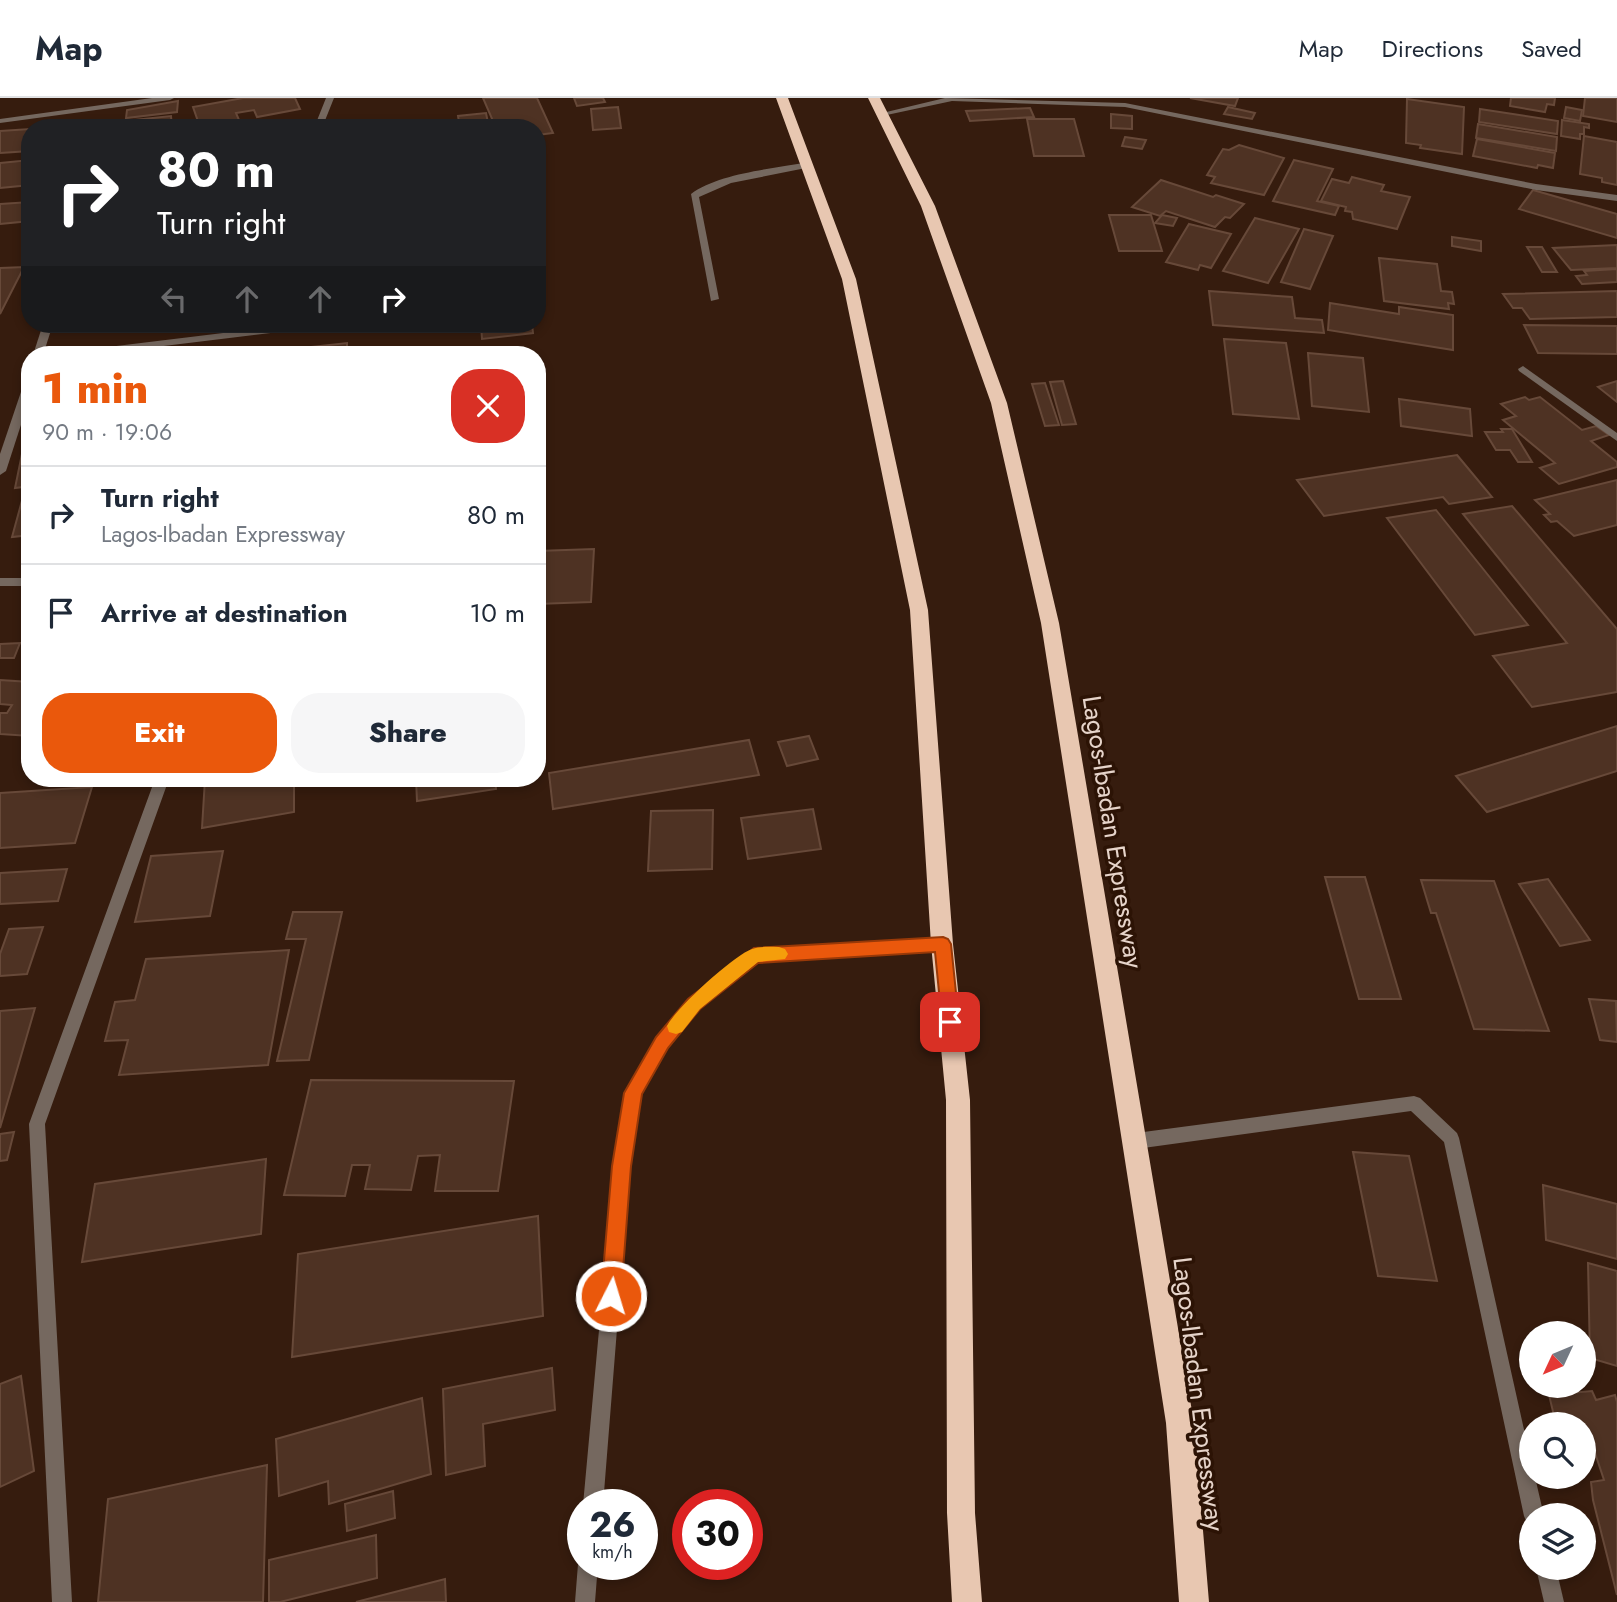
<!DOCTYPE html>
<html lang="en">
<head>
<meta charset="utf-8">
<style>
	body { margin:0; font-family:Jost,sans-serif; background:#f6f6f7; color:#1f2937; height:100vh; display:flex; flex-direction:column; font-size:26px; white-space:nowrap }
	* { box-sizing:border-box; margin:0 }
	p { font-size:23px; color:#747a83 }
	.icon { flex:none; width:38px; height:38px; fill:none; stroke:currentColor; stroke-width:2; stroke-linecap:round; stroke-linejoin:round }
	.map { position:relative; flex:1; overflow:hidden }
	.details { position:absolute; left:21px; top:248px; width:525px; height:441px; display:flex; flex-direction:column; background:#fff; border-radius:28px; box-shadow:0 4px 10px #0003 }
	.details>* { flex:none }
	.guide { position:absolute; left:21px; top:21px; width:525px; height:214px; border-radius:28px; box-shadow:0 4px 10px #0003; background:#202124; color:#fff; overflow:hidden }
	.needle { width:46px; rotate:226deg }
	.fabs { position:absolute; left:1519px; top:1223px; display:grid; gap:14px }
	.fabs a { display:grid; place-items:center; width:77px; height:77px; border-radius:50%; background:#fff; box-shadow:0 4px 10px #0003; font-size:35px }
	.speed { position:absolute; left:567px; top:1391px; display:flex; gap:14px; font-size:35px; font-weight:700; text-align:center }
	.speed>* { display:grid; place-content:center; width:91px; height:91px; border-radius:50%; background:#fff; box-shadow:0 4px 10px #0003; line-height:1 }
	.speed small { font-size:18px; font-weight:400 }
	.speed .limit { border:10px solid #d22; background:#fff; color:#111 }
	.pin { position:absolute; display:grid; place-items:center; width:60px; height:60px; color:#fff; margin:-30px; border-radius:14px; box-shadow:0 4px 10px #0006 }
	.me { position:absolute; width:77px; margin:-38px; rotate:5deg; stroke-linejoin:round; filter:drop-shadow(0 0 5px #0008) }
	.turn { display:flex; align-items:center; gap:24px; height:147px; padding:0 21px; font-size:32px }
	.turn .icon { width:91px; height:91px; stroke-width:2.5 }
	.turn b { display:block; font-size:49px; line-height:60px }
	.lanes { display:flex; align-items:center; height:66px; padding:0 21px; background:#0003; justify-content:center; gap:35px; direction:ltr }
	.lanes .off { opacity:.35 }
	.round { display:grid; place-items:center; flex:none; width:74px; height:74px; border-radius:28px; background:#f6f6f7 }
	.head { display:flex; align-items:center; justify-content:space-between; height:119px; padding:0 21px }
	h1 { font-size:42px; font-weight:800; line-height:52px; color:#ea580c }
	.button { display:flex; gap:14px; margin-top:auto; padding:14px 21px }
	.button a { flex:1; height:80px; border-radius:28px; background:#ea580c; color:#fff; font-size:28px; font-weight:800; line-height:80px; text-align:center }
	.button a+a { background:#f6f6f7; color:#1f2937 }
	ul { padding:0; list-style:none }
	li { display:flex; align-items:center; gap:21px; height:98px; padding:0 21px; border-top:2px solid #e0e1e3 }
	li div { flex:1 }
	li b { display:block; font-size:26px }
	li em { font-style:normal }
	header { display:flex; align-items:center; gap:42px; box-sizing:border-box; height:98px; padding:0 35px; background:#fff; border-bottom:2px solid #e0e1e3 }
	header strong { font-size:33px }
	nav { display:flex; gap:38px; margin-inline-start:auto; font-size:24px }
	.map>svg:first-child { display:block }
	.building { fill:#4e3223; stroke:#674939; stroke-width:2 }
	.lines { fill:none; stroke-linecap:round; stroke-linejoin:round }
	.service { fill:#75685f; fill-rule:evenodd }
	.minor { fill:#75685f; fill-rule:evenodd }
	.motorway { fill:#e8c7b1; fill-rule:evenodd }
	.route { fill:#ea580c; stroke:#983908; stroke-width:2 }
	.slow { fill:#f59e0b }
	.labels { text-anchor:middle; dominant-baseline:central; stroke-width:7; stroke-linejoin:round; paint-order:stroke }
	.street-label { font-size:26px; fill:#e6d4ca; stroke:#2c1305 }
</style>
</head>
<body>
<header>
<strong>Map</strong>
<nav><a>Map</a><a>Directions</a><a>Saved</a></nav>
</header>
<div class="map">
<svg width="1617" height="1504" viewBox="0 0 1617 1504">
	<rect width="100%" height="100%" fill="#361c0e"/>
	<!-- building -->
	<g class="building">
		<polygon points="243,0 295,0 300,11 257,19 254,12 236,15 239,22 200,29 193,9"/>
		<polygon points="483,0 537,0 553,35 537,37 537,30 496,30"/>
		<polygon points="574,0 603,0 605,4 577,8"/>
		<polygon points="1190,0 1238,0 1235,8"/>
		<polygon points="1511,0 1555,0 1554,7 1547,6 1545,14 1510,8"/>
		<polygon points="1585,0 1617,0 1617,24 1583,18"/>
		<polygon points="1407,1 1464,9 1462,56 1420,50 1421,47 1406,45"/>
		<polygon points="178,3 177,14 126,20 127,12"/>
		<polygon points="618,9 621,30 593,32 591,11"/>
		<polygon points="1228,9 1255,15 1252,21 1224,16"/>
		<polygon points="1566,9 1582,12 1580,23 1564,20"/>
		<polygon points="1030,10 1034,19 970,23 966,13"/>
		<polygon points="1480,11 1558,23 1557,36 1479,24"/>
		<polygon points="486,15 489,30 460,30 458,18"/>
		<polygon points="1111,16 1132,18 1132,31 1111,30"/>
		<polygon points="171,18 172,30 180,30 125,30 125,23"/>
		<polygon points="1027,21 1074,21 1084,58 1034,58"/>
		<polygon points="1562,22 1589,26 1589,30 1584,29 1584,36 1580,36 1580,41 1561,38"/>
		<polygon points="92,25 91,30 39,30"/>
		<polygon points="1478,26 1557,39 1556,53 1476,40"/>
		<polygon points="30,31 30,53 0,55 0,33"/>
		<polygon points="1584,38 1617,44 1617,87 1602,84 1602,80 1580,76"/>
		<polygon points="1125,39 1146,42 1142,51 1122,48"/>
		<polygon points="1477,41 1555,55 1553,70 1538,67 1537,70 1473,58"/>
		<polygon points="1239,47 1284,60 1264,97 1211,85 1215,79 1207,77 1223,51 1229,52"/>
		<polygon points="30,62 30,87 0,90 0,65"/>
		<polygon points="1294,62 1333,71 1317,103 1339,108 1335,117 1273,103"/>
		<polygon points="1352,79 1384,87 1381,93 1410,99 1397,131 1353,121 1352,114 1345,113 1346,109 1321,103 1332,81 1349,85"/>
		<polygon points="1161,82 1213,99 1216,97 1244,106 1230,120 1225,119 1215,129 1166,113 1160,118 1132,109"/>
		<polygon points="1533,92 1617,116 1617,140 1519,111"/>
		<polygon points="30,104 30,123 0,126 0,106"/>
		<polygon points="1109,117 1151,117 1162,153 1119,153"/>
		<polygon points="1162,117 1177,120 1173,128 1155,125"/>
		<polygon points="1255,120 1299,131 1268,185 1223,173"/>
		<polygon points="1189,126 1231,136 1211,170 1200,167 1198,172 1166,164"/>
		<polygon points="1304,131 1333,138 1310,191 1281,184"/>
		<polygon points="1452,139 1481,143 1481,153 1452,148"/>
		<polygon points="1617,147 1617,170 1571,172 1553,150"/>
		<polygon points="1527,149 1542,149 1557,174 1542,174"/>
		<polygon points="1379,160 1437,166 1441,193 1452,194 1454,206 1448,205 1449,211 1384,203"/>
		<polygon points="24,169 0,216 0,170"/>
		<polygon points="1617,171 1617,184 1582,186 1576,178 1587,177 1584,173"/>
		<polygon points="1209,193 1292,199 1295,220 1322,222 1324,235 1213,227"/>
		<polygon points="1617,193 1617,219 1530,221 1522,210 1513,210 1503,196"/>
		<polygon points="1330,205 1399,216 1399,209 1453,217 1453,252 1328,232"/>
		<polygon points="392,226 466,226 392,234"/>
		<polygon points="481,226 532,226 533,235 482,241"/>
		<polygon points="1524,227 1617,228 1617,256 1538,255"/>
		<polygon points="1224,241 1286,245 1299,321 1233,316"/>
		<polygon points="347,245 347,257 283,257 284,252"/>
		<polygon points="1308,255 1363,260 1369,314 1312,308"/>
		<polygon points="1063,283 1076,326 1062,327 1050,284"/>
		<polygon points="1617,283 1617,304 1598,289"/>
		<polygon points="1045,285 1059,327 1045,328 1032,286"/>
		<polygon points="1525,299 1529,302 1540,299 1582,332 1596,328 1609,337 1591,343 1617,364 1617,369 1559,386 1540,370 1555,365 1503,322 1516,318 1501,306"/>
		<polygon points="1399,301 1470,311 1472,338 1401,328"/>
		<polygon points="1501,331 1512,331 1532,364 1518,364 1510,352 1496,352 1485,334 1503,334"/>
		<polygon points="30,355 30,388 15,390 22,356"/>
		<polygon points="1457,357 1492,399 1449,406 1443,399 1324,418 1297,382"/>
		<polygon points="1617,382 1617,427 1574,438 1557,423 1551,424 1544,417 1550,416 1535,402"/>
		<polygon points="30,398 30,437 12,439 23,399"/>
		<polygon points="1512,408 1617,531 1617,594 1532,609 1493,558 1567,545 1463,416"/>
		<polygon points="1436,412 1528,527 1475,537 1387,420"/>
		<polygon points="594,451 591,504 537,506 537,453"/>
		<polygon points="20,545 14,560 0,560 0,546"/>
		<polygon points="0,582 30,584 30,638 0,636 0,615 7,615 12,607 0,606"/>
		<polygon points="1617,628 1617,673 1487,714 1456,678"/>
		<polygon points="809,638 818,661 787,668 778,644"/>
		<polygon points="749,642 759,677 553,711 549,675"/>
		<polygon points="205,681 294,681 294,714 202,730"/>
		<polygon points="416,681 495,681 496,691 417,703"/>
		<polygon points="92,689 75,745 0,750 0,695"/>
		<polygon points="813,711 821,751 748,761 741,720"/>
		<polygon points="713,712 712,771 648,773 651,713"/>
		<polygon points="223,753 210,818 135,824 151,758"/>
		<polygon points="67,771 58,803 0,806 0,775"/>
		<polygon points="1325,779 1365,779 1401,901 1359,901"/>
		<polygon points="1548,781 1590,842 1560,848 1519,786"/>
		<polygon points="1421,782 1494,783 1549,933 1474,931 1436,815 1431,815"/>
		<polygon points="293,814 342,814 309,962 277,963 306,841 286,841"/>
		<polygon points="43,829 27,876 0,878 0,856 9,831"/>
		<polygon points="289,852 268,967 119,977 128,942 105,943 115,904 135,902 146,861"/>
		<polygon points="1589,901 1616,903 1617,944 1600,942"/>
		<polygon points="35,910 0,1030 0,913"/>
		<polygon points="311,982 514,983 498,1093 435,1093 440,1057 418,1058 411,1092 365,1091 370,1067 352,1067 345,1098 284,1097"/>
		<polygon points="14,1034 7,1062 0,1063 0,1036"/>
		<polygon points="1353,1054 1409,1058 1437,1183 1378,1178"/>
		<polygon points="266,1061 261,1136 82,1164 95,1086"/>
		<polygon points="1543,1087 1617,1106 1617,1161 1546,1142"/>
		<polygon points="538,1118 543,1218 292,1259 298,1156"/>
		<polygon points="1588,1165 1617,1173 1617,1268 1590,1260"/>
		<polygon points="552,1270 555,1312 483,1326 485,1368 446,1377 443,1291"/>
		<polygon points="21,1278 34,1373 0,1389 0,1286"/>
		<polygon points="1592,1293 1596,1302 1615,1297 1617,1304 1617,1497 1593,1402 1591,1384 1604,1382 1590,1340 1584,1342 1584,1326 1556,1326 1549,1297"/>
		<polygon points="422,1300 431,1376 329,1406 328,1383 279,1398 276,1341"/>
		<polygon points="267,1367 263,1504 98,1504 108,1401"/>
		<polygon points="393,1393 395,1420 347,1433 345,1406"/>
		<polygon points="376,1437 377,1480 280,1504 269,1504 269,1462"/>
		<polygon points="445,1481 446,1504 356,1504"/>
	</g>
	<g class="lines">
		<!-- service -->
		<path class="service" d="M808,64L812,67L811,69L731,85L699,99L719,201L711,203L691,96C719,75 773,71 808,64Z"/>
		<!-- minor -->
		<g class="minor">
			<polygon points="152,0 174,0 170,2 0,25 0,21"/>
			<polygon points="326,0 334,0 322,30 314,30"/>
			<polygon points="945,0 1125,5 1536,86 1617,97 1617,103 1536,92 1125,9 952,3 882,18 878,16"/>
			<polygon points="43,226 53,226 43,257 33,257"/>
			<polygon points="298,226 325,226 320,229 90,257 62,257 67,254"/>
			<polygon points="1523,268 1617,335 1617,343 1519,273 1518,271"/>
			<polygon points="30,279 30,299 6,373 0,377 0,356 25,282"/>
			<rect x="0" y="480" width="30" height="8"/>
			<polygon points="155,681 169,681 45,1026 72,1504 52,1504 29,1026"/>
			<polygon points="942,840 947,842 949,846 947,850 942,852 757,863 699,911 667,950 641,996 630,1068 603,1407 583,1407 614,1068 625,995 657,940 689,901 754,851"/>
			<polygon points="1414,998 1420,1000 1457,1035 1459,1040 1531,1363 1531,1379 1535,1379 1544,1418 1531,1418 1531,1426 1527,1425 1524,1418 1444,1044 1411,1013 1136,1051 1130,1048 1128,1043 1130,1038 1136,1035"/>
			<polygon points="583,1458 583,1466 598,1466 595,1504 575,1504 578,1466"/>
			<polygon points="1536,1470 1556,1470 1564,1504 1544,1504"/>
		</g>
		<!-- motorway -->
		<g class="motorway">
			<polygon points="776,0 788,0 856,181 928,512 953,846 970,1002 975,1415 982,1504 952,1504 947,1415 946,1002 931,846 910,512 842,181"/>
			<polygon points="868,0 880,0 935,108 1007,305 1059,525 1194,1325 1209,1504 1179,1504 1166,1325 1041,525 991,305 921,108"/>
		</g>
	</g>
	<!-- route -->
	<polygon class="route" points="943,839 948,841 951,846 959,924 956,929 950,932 944,929 942,924 935,854 758,865 700,911 668,950 642,996 631,1068 621,1198 618,1205 611,1208 604,1205 601,1198 612,1068 624,995 656,939 688,901 754,850"/>
	<!-- slow -->
	<path class="slow" d="M779,849L785,851L788,856L785,861L758,864L700,911L682,934L676,936L669,934L667,928C675,911 734,857 752,851C760,848 771,849 779,849Z"/>
	<g class="labels">
		<!-- street labels -->
		<g class="street-label">
			<text transform="translate(1113 734) rotate(81)">Lagos-Ibadan Expressway</text>
			<text transform="translate(1199 1296) rotate(83)">Lagos-Ibadan Expressway</text>
		</g>
	</g>
</svg>
<div class="fabs">
<a><svg class="needle" viewBox="-14 -14 28 28"><path d="M0-13l5 13h-10z" fill="#e53935"/><path d="M0 13l5-13h-10z" fill="#747a83"/></svg></a>
<a><svg class="icon" aria-label="search" viewBox="0 0 24 24"><circle cx="10" cy="10" r="6"/><path d="M15 15l6 6"/></svg></a>
<a><svg class="icon" aria-label="layers" viewBox="0 0 24 24"><path d="M12 4l9 5-9 5-9-5zM3 14l9 5 9-5"/></svg></a>
</div>
<div class="speed"><div>26<small>km/h</small></div><div class="limit">30</div></div>
<div class="pin" style="left:950px;top:924px;background:#d93025"><svg class="icon" aria-label="arrive" viewBox="0 0 24 24"><path d="M6 21V4h12l-3 4 3 4H6"/></svg></div>
<svg class="me" style="left:611px;top:1198px" viewBox="-20 -20 40 40"><circle r="17" fill="#ea580c" stroke="#fff" stroke-width="3"/><path d="M0-11L8 9 0 5-8 9z" fill="#fff"/></svg>
<div class="guide">
<div class="turn"><svg class="icon" aria-label="right" viewBox="0 0 24 24"><path d="M7 20v-9h11M14 6l5 5-5 5"/></svg><div><b>80 m</b>Turn right</div></div>
<div class="lanes"><svg class="icon off" aria-label="left" viewBox="0 0 24 24"><path d="M17 20v-9H6M10 6l-5 5 5 5"/></svg><svg class="icon off" aria-label="ahead" viewBox="0 0 24 24"><path d="M12 20V5M6 11l6-6 6 6"/></svg><svg class="icon off" aria-label="ahead" viewBox="0 0 24 24"><path d="M12 20V5M6 11l6-6 6 6"/></svg><svg class="icon" aria-label="right" viewBox="0 0 24 24"><path d="M7 20v-9h11M14 6l5 5-5 5"/></svg></div>
</div>
<section class="details">
<div class="head"><div><h1>1 min</h1><p>90 m · 19:06</p></div><a class="round" style="background:#d93025;color:#fff"><svg class="icon" aria-label="close" viewBox="0 0 24 24"><path d="M6 6l12 12M18 6L6 18"/></svg></a></div>
<ul>
<li><svg class="icon" aria-label="right" viewBox="0 0 24 24"><path d="M7 20v-9h11M14 6l5 5-5 5"/></svg><div><b>Turn right</b><p>Lagos-Ibadan Expressway</p></div><em>80 m</em></li>
<li><svg class="icon" aria-label="arrive" viewBox="0 0 24 24"><path d="M6 21V4h12l-3 4 3 4H6"/></svg><div><b>Arrive at destination</b></div><em>10 m</em></li>
</ul>
<div class="button"><a>Exit</a><a>Share</a></div>
</section>
</div>
</body>
</html>
